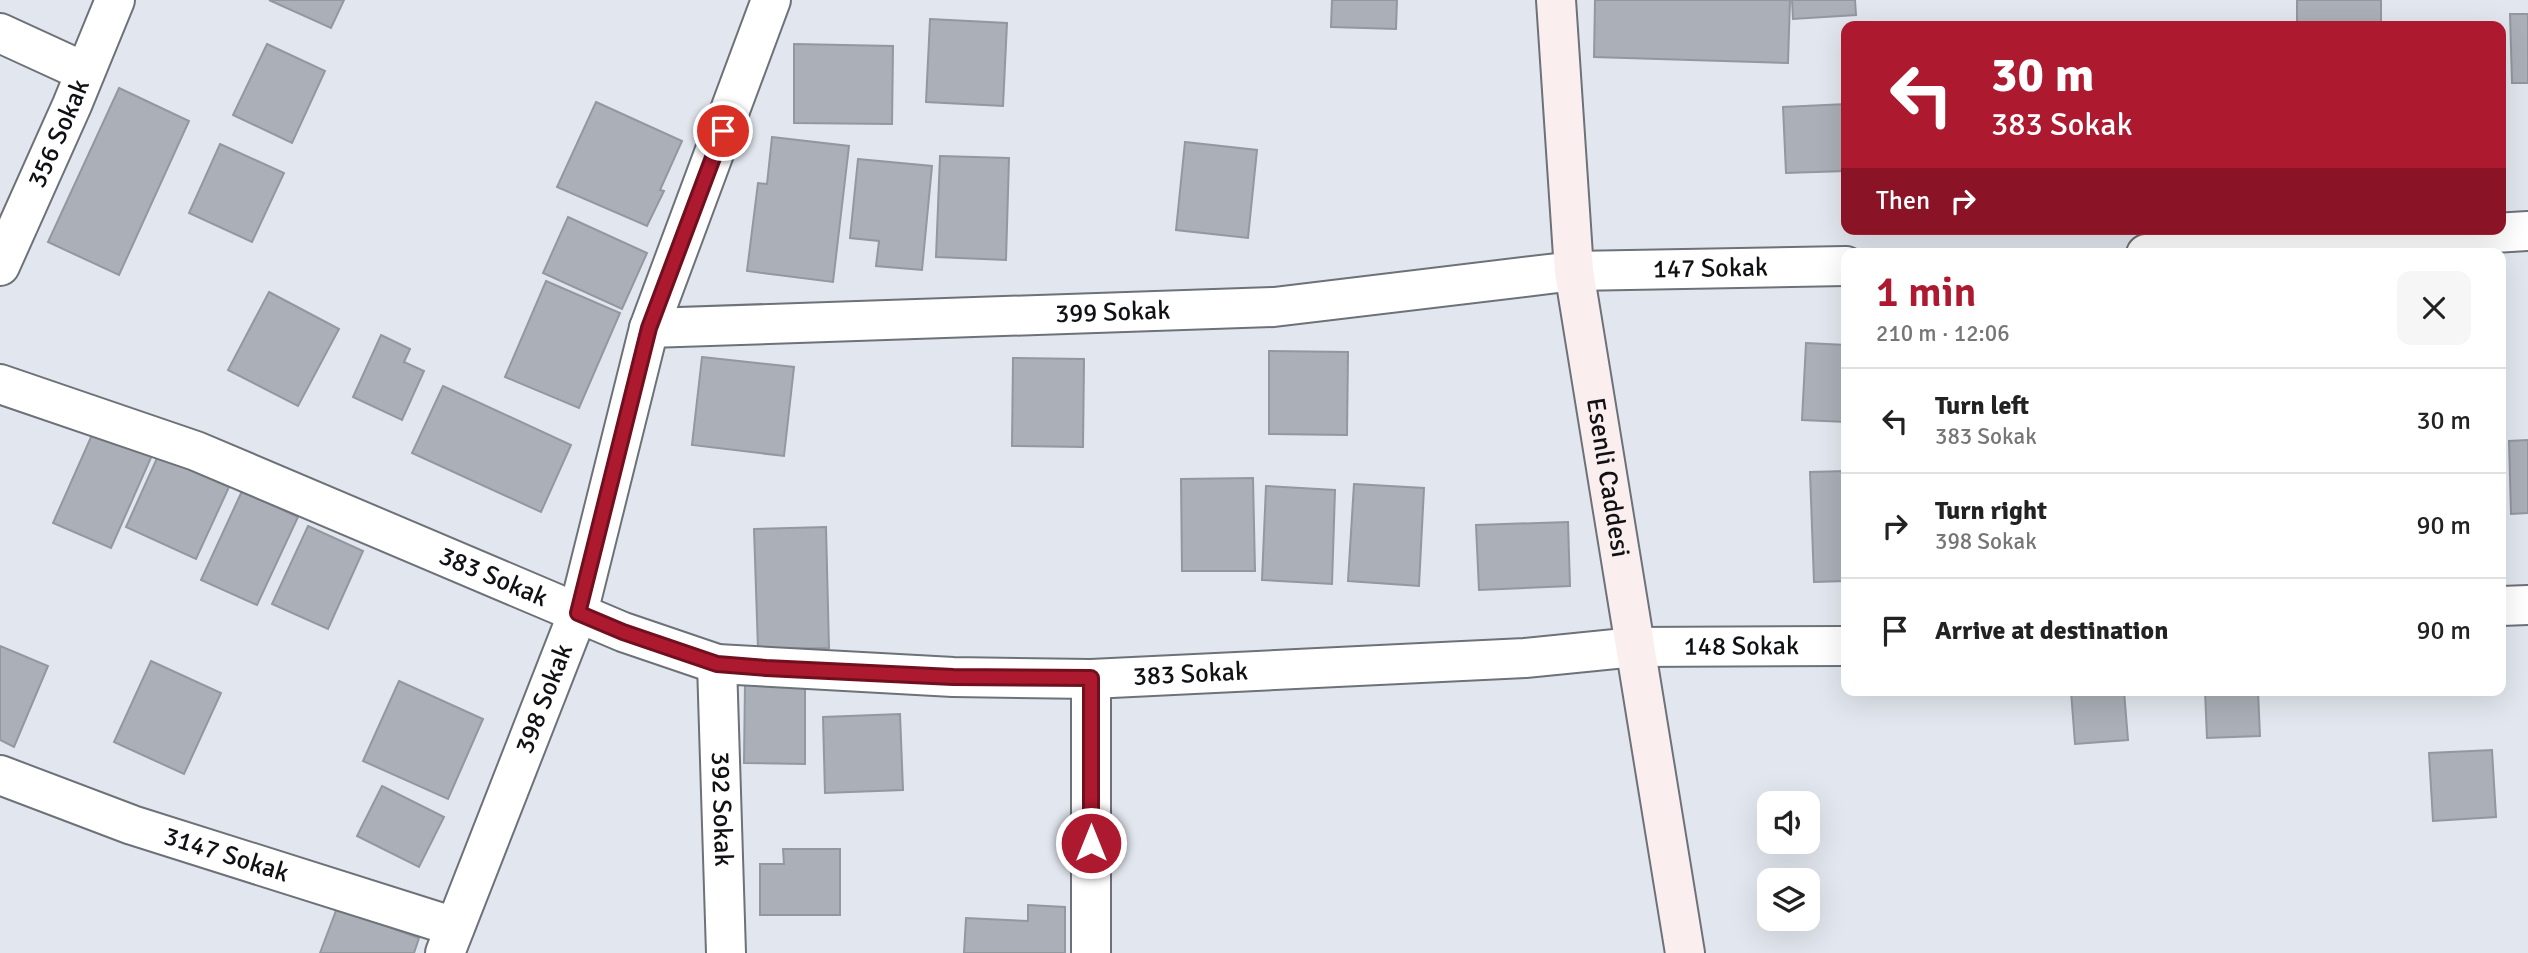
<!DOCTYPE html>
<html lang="en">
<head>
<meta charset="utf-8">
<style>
	body { margin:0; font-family:Signika,sans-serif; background:#f6f6f6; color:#222; height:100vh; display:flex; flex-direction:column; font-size:26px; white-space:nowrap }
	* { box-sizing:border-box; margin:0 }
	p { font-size:23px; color:#767676 }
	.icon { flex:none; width:38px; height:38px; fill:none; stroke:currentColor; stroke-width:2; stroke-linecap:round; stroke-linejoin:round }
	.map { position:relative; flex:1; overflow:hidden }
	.sheet { position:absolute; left:1841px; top:248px; width:665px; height:448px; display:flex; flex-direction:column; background:#fff; border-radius:14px; box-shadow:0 7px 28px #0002 }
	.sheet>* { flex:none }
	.top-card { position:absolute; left:1841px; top:21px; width:665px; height:214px; border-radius:14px; box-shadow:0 7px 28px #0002; background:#ad192f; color:#fff; overflow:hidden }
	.controls { position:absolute; left:1757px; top:791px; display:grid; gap:14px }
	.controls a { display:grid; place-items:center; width:63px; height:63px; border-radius:14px; background:#fff; box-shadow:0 7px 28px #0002; font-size:35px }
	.pin { position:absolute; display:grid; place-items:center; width:60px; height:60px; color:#fff; margin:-30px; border:4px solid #fff; border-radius:50%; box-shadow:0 2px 7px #0007 }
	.me { position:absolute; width:77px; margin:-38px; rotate:0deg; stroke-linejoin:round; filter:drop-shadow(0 0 5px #0008) }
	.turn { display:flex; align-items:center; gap:24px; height:147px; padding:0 35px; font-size:32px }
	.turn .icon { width:91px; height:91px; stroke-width:2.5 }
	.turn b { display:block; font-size:49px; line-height:60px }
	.then { display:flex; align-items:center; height:66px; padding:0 35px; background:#0003; gap:14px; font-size:26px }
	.round { display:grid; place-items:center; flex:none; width:74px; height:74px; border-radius:14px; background:#f6f6f6 }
	.headline { display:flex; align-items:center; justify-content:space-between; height:119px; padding:0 35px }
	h1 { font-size:42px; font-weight:600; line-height:52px; color:#ad192f }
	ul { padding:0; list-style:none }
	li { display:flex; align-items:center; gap:21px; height:105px; padding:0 35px; border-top:2px solid #e0e0e0 }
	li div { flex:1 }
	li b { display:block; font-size:26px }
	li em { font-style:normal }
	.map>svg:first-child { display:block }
	.building { fill:#abafb7; stroke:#93979e; stroke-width:2 }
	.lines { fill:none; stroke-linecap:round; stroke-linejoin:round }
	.street-casing { stroke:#6d7178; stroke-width:42 }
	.secondary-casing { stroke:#6d7178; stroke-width:42 }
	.street { stroke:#fff; stroke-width:38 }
	.secondary { stroke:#fbeeef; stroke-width:38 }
	.route-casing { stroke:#70101f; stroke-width:18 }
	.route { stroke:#ad192f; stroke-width:12 }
	.labels { text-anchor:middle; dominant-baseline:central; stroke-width:5; stroke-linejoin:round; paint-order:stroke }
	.street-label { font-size:26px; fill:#101114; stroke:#fff }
</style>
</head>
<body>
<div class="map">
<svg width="2528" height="953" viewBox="0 0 2528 953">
	<rect width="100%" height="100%" fill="#e2e7ef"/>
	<!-- building -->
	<g class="building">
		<polygon points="269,0 344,0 331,28"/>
		<polygon points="1332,0 1397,0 1396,29 1331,27"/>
		<polygon points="1595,0 1790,0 1788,63 1594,57"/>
		<polygon points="1792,0 1855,0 1856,15 1793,19"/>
		<rect x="2297" y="0" width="84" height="26"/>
		<polygon points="2510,14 2528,14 2528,83 2512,83"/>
		<polygon points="930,19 1007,23 1003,106 926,102"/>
		<polygon points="267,44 325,71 292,143 233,115"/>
		<polygon points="794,44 893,46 892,124 794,123"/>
		<polygon points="119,88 189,121 119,275 48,242"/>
		<polygon points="596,102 682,141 660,190 664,191 647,226 557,187"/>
		<polygon points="1846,104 1846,171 1786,173 1783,107"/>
		<polygon points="772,137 849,146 833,282 747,271 758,183 767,184"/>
		<polygon points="1185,142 1257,150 1248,238 1176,230"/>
		<polygon points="220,144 284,173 252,242 189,213"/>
		<polygon points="940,156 1009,158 1006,260 936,257"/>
		<polygon points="858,159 932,166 922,270 876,266 879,241 850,238"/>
		<polygon points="568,217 647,253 622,309 543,273"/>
		<polygon points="546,281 620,313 579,408 505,377"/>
		<polygon points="269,292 339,329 298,406 228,370"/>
		<polygon points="381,335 410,349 404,362 424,371 402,420 353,397"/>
		<polygon points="1806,343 1846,345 1846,422 1802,420"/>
		<polygon points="1269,351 1348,352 1347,435 1269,434"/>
		<polygon points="702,357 794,367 784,456 692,445"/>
		<polygon points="1013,358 1084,359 1083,447 1012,446"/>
		<polygon points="443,386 571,445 541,512 412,453"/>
		<polygon points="95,428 153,453 111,548 53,523"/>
		<polygon points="2528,440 2528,513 2511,514 2509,441"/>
		<polygon points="158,456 229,487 196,559 126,527"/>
		<polygon points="1846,471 1846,581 1814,582 1810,472"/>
		<polygon points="1253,478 1255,571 1182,571 1181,479"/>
		<polygon points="1354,484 1424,488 1419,586 1348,581"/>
		<polygon points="1266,486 1335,490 1332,584 1262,580"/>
		<polygon points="242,491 298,517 257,605 201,580"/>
		<polygon points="1568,522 1570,586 1479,590 1476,525"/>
		<polygon points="308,526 363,551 328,629 272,604"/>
		<polygon points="826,527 829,648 758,649 754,529"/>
		<polygon points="0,646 48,666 14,747 0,740"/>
		<polygon points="151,661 221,693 184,774 114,742"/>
		<polygon points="399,681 483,719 448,799 363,761"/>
		<polygon points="745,683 805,684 805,764 744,763"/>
		<polygon points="2071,691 2124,691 2128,740 2075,744"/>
		<polygon points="2205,691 2258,691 2260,736 2207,738"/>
		<polygon points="900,714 903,790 825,793 823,717"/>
		<polygon points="2492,750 2496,817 2433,821 2429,753"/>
		<polygon points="382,786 444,817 419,867 357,836"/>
		<polygon points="783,849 840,849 840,915 760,915 760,864 784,864"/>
		<polygon points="1028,905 1065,907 1065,953 964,953 966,918 1028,921"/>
		<polygon points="337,908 419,938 414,953 320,953"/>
	</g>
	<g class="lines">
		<defs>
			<g id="street">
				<polyline points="0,33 85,72"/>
				<polyline points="2146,254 2528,231"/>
				<path id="s1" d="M0,266L72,105L115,0"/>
				<path id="s2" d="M649,328L1274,307L1574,271L1846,266"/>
				<path id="s3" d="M0,384L196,451L623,632L717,664L953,677L1091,679L1525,658L1635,647L1846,646"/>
				<polyline points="2501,606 2528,605"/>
				<path id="s4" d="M717,664L726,953"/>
				<polyline points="1091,679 1091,953"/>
				<path id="s5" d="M0,775L132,825L455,927"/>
				<path id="s6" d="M445,953L578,613L649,328L771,0"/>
			</g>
			<g id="secondary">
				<path id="s7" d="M1556,0L1574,271L1685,953"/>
			</g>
		</defs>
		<!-- street casing -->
		<use href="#street" class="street-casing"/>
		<!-- secondary casing -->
		<use href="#secondary" class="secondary-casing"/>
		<!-- street -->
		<use href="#street" class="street"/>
		<!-- secondary -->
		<use href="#secondary" class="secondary"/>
	</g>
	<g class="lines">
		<defs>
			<polyline id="route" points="723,131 649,328 578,613 623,632 717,664 766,668 953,677 1091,678 1091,843"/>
		</defs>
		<!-- route casing -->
		<use href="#route" class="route-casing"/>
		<!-- route -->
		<use href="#route" class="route"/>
	</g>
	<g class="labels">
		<!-- street labels -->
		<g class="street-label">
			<text stroke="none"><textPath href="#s1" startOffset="145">356 Sokak</textPath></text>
			<text stroke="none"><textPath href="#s2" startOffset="1064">147 Sokak</textPath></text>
			<text stroke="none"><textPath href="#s2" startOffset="464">399 Sokak</textPath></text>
			<text stroke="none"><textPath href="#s7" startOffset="481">Esenli Caddesi</textPath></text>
			<text stroke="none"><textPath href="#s3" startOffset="530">383 Sokak</textPath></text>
			<text stroke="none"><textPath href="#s3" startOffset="1796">148 Sokak</textPath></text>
			<text stroke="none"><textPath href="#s3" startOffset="1244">383 Sokak</textPath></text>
			<text stroke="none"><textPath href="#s6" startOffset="273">398 Sokak</textPath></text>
			<text stroke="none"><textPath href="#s4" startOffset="145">392 Sokak</textPath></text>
			<text stroke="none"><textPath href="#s5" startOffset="240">3147 Sokak</textPath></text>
		</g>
	</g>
</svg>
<div class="controls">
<a><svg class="icon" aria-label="sound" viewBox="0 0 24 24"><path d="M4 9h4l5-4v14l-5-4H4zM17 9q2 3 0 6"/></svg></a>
<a><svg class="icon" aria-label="layers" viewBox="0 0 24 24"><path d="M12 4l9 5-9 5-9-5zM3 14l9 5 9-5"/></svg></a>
</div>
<div class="pin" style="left:723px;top:131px;background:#d93025"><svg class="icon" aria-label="arrive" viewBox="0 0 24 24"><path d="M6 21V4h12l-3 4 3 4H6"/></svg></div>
<svg class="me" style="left:1091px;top:843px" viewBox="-20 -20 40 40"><circle r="17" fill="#ad192f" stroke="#fff" stroke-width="3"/><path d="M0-11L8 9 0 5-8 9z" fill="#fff"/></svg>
<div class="top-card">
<div class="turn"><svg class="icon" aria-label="left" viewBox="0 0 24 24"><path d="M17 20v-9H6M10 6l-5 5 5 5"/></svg><div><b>30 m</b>383 Sokak</div></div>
<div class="then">Then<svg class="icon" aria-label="right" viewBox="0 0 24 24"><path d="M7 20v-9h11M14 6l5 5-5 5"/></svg></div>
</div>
<section class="sheet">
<div class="headline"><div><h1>1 min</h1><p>210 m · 12:06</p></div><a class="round"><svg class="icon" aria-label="close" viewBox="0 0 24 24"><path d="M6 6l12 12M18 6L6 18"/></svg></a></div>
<ul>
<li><svg class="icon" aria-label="left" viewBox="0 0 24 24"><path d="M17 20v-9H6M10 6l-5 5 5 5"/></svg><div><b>Turn left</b><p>383 Sokak</p></div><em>30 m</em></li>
<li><svg class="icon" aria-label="right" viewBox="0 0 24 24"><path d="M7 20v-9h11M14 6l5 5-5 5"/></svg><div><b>Turn right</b><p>398 Sokak</p></div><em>90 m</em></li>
<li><svg class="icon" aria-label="arrive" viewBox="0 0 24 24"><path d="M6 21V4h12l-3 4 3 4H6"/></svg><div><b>Arrive at destination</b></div><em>90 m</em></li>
</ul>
</section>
</div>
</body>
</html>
